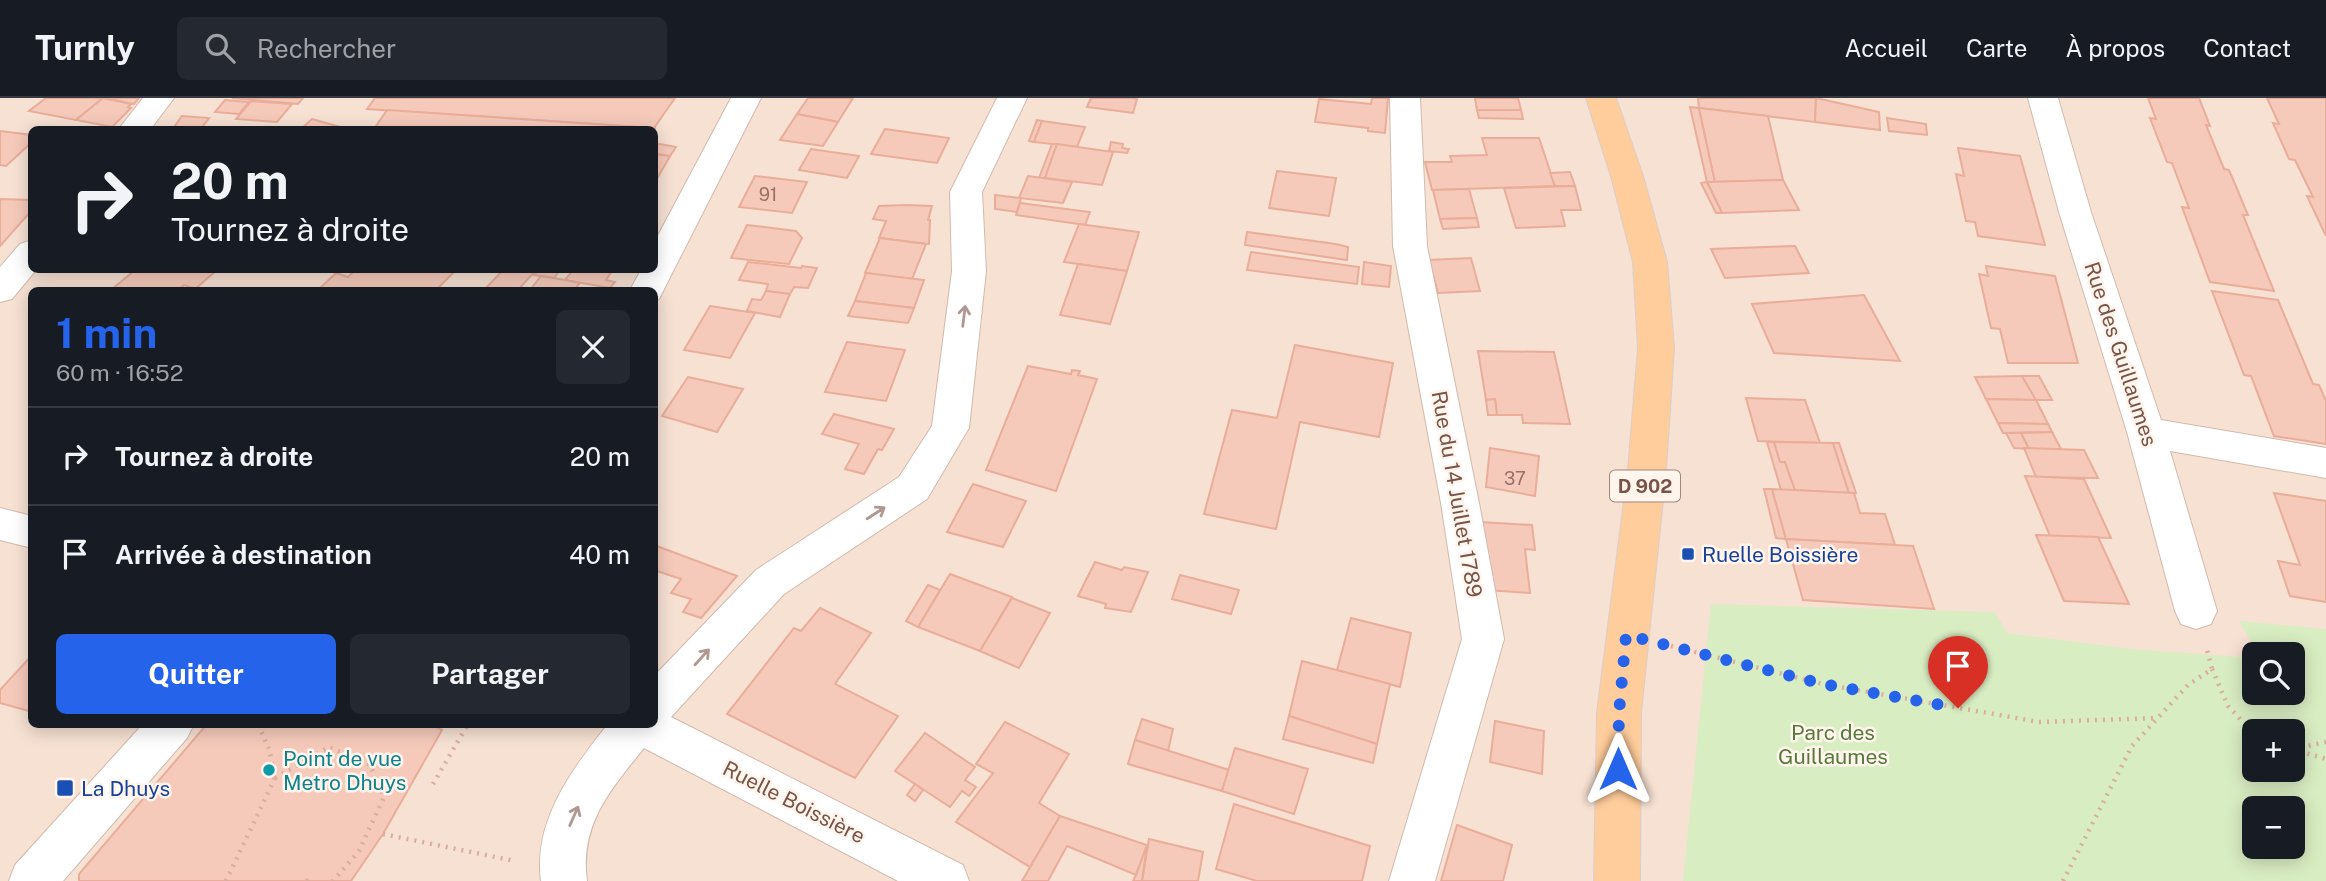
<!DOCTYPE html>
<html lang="fr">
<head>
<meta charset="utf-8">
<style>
	body { margin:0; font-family:"Public Sans",sans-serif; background:#242831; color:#f1f3f6; height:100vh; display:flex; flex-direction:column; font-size:26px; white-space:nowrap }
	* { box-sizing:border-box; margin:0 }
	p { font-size:23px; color:#9ea1a6 }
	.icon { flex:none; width:38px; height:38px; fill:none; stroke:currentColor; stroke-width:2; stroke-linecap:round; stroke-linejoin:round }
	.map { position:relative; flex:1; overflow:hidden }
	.details { position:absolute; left:28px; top:189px; width:630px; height:441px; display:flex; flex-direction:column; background:#171b24; border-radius:10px; box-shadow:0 4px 18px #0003 }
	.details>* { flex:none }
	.banner { position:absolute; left:28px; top:28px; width:630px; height:147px; border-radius:10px; box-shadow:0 4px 18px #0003; background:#171b24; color:#f1f3f6; overflow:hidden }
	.tools { position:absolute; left:2242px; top:544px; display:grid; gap:14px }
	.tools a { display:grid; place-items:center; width:63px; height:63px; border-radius:10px; background:#171b24; box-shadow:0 4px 18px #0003; font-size:35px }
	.pin { position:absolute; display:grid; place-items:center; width:60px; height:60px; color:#fff; margin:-72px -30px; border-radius:50% 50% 50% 0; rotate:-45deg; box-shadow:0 0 7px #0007 }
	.pin .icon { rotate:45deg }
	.me { position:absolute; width:77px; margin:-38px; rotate:0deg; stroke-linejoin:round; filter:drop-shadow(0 0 5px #0008) }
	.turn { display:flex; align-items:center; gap:24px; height:147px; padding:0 28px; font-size:32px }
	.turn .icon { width:91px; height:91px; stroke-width:2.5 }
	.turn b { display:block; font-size:49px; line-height:60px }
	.round { display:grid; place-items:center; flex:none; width:74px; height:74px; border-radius:10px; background:#242831 }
	.headline { display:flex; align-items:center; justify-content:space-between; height:119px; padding:0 28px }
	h1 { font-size:42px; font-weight:700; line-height:52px; color:#2563eb }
	.cta { display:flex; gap:14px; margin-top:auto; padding:14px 28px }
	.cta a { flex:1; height:80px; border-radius:10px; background:#2563eb; color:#fff; font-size:28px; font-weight:700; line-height:80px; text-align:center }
	.cta a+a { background:#242831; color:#f1f3f6 }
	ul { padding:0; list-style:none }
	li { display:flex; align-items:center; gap:21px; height:98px; padding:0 28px; border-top:2px solid #363941 }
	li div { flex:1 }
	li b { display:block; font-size:26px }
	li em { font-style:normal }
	header { display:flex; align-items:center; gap:42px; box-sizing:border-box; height:98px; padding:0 35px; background:#171b24; border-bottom:2px solid #363941 }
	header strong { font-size:33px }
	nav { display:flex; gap:38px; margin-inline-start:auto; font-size:24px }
	.search { width:490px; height:63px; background:#242831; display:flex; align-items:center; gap:18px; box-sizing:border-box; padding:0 24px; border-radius:10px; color:#9ea1a6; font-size:26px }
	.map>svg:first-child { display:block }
	.residential { fill:#f6e1d3; fill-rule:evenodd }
	.green { fill:#d9edc2; fill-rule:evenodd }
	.building { fill:#f5cabb; stroke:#e9ad9a; stroke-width:2 }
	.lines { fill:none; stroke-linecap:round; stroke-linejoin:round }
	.minor-casing { stroke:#d3b9ad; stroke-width:2 }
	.primary-casing { stroke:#d9cfcc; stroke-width:2 }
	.path { stroke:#daad9d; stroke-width:4.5; stroke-dasharray:2 6; stroke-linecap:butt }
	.minor { fill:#fff; fill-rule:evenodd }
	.primary { fill:#ffcc9b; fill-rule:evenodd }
	.oneway { stroke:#af9891 }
	.route { stroke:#2563eb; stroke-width:12; stroke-dasharray:0 21.6 }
	.transit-dot { fill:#1a4fb4; stroke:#fff5ed; stroke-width:2.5 }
	.culture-dot { fill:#0f9aa8; stroke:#fff5ed; stroke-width:2.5 }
	.labels { text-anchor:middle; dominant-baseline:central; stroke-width:5; stroke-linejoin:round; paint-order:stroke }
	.number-label { font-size:18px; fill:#987165 }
	.shield { fill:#fff5ed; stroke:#a1847a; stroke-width:2 }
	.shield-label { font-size:19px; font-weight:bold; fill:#795348 }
	.street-label { font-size:21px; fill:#795348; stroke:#fff5ed }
	.transit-label { font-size:21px; fill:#164399; stroke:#fff5ed; text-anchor:start }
	.park-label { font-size:21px; fill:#577a3c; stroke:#fff5ed }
	.culture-label { font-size:21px; fill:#0d838f; stroke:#fff5ed; text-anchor:start }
</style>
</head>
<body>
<header>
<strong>Turnly</strong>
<div class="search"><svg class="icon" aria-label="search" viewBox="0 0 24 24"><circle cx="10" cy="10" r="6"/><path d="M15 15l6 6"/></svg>Rechercher</div>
<nav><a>Accueil</a><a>Carte</a><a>À propos</a><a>Contact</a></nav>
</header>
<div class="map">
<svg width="2326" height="783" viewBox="0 0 2326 783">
	<rect width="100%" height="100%" fill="#fef1e5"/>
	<!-- residential -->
	<path class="residential" d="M0,0H2326V783H0ZM32,32H654V172H32ZM32,192H654V626H32ZM2254,556H2292V595H2254ZM2254,634H2292V672H2254ZM2254,710H2292V749H2254Z"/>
	<!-- green -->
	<path class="green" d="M1711,506L1995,514L2007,535L2131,551L2254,560V595H2292V556H2258L2239,523L2326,531V783H1683ZM2254,634H2292V672H2254ZM2254,710H2292V749H2254Z"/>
	<!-- building -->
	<g class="building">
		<polygon points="46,0 103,0 76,22 29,13"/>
		<polygon points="103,0 131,6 128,9 131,10 112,29 76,22"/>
		<polygon points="105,0 139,0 134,6"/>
		<polygon points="232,0 303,0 298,6"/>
		<polygon points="375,0 675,0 654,30 367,11"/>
		<polygon points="808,0 853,0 838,24 797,16"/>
		<polygon points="1091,0 1133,0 1137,1 1133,15 1087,9"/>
		<polygon points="1372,0 1388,0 1385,35 1368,33 1368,30 1315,24 1319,1 1371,6"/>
		<polygon points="1475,0 1518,0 1521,12 1477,12"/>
		<polygon points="1698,0 1816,0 1815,24 1699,10"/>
		<polygon points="1816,0 1879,14 1880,32 1815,24"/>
		<polygon points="2148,0 2199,0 2210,28 2206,27 2224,71 2229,72 2248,117 2243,117 2274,193 2210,184 2182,109 2189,110 2172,65 2167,64 2150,20 2156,21"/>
		<polygon points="2267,0 2326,0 2326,138 2307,98 2313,99 2295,62 2289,61 2273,25 2279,26"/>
		<polygon points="225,2 249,4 239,16 215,14"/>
		<polygon points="251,3 292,6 277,24 236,21"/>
		<polygon points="1690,9 1699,10 1715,84 1707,84"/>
		<polygon points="1699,10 1768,18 1783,82 1715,84"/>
		<polygon points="387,12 654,30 656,30 374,31"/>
		<polygon points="1477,12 1521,12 1523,21 1479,20"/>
		<polygon points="797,16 838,24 823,48 780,42"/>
		<polygon points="182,18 209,20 200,32 172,32"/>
		<polygon points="1887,20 1926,26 1927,37 1889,33"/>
		<polygon points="312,21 351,32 300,32"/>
		<polygon points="1037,22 1042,23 1034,44 1029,43"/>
		<polygon points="1042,23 1085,29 1077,49 1034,44"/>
		<polygon points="885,31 949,40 937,65 871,56"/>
		<polygon points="0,33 32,37 32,44 6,68 0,67"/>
		<polygon points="1482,40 1539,40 1555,88 1432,92 1425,64 1452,64 1450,58 1487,57"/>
		<polygon points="1111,44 1123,46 1122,50 1129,51 1127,55 1109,53"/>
		<polygon points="654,45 676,49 670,58 654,56"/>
		<polygon points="1052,46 1057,46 1045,80 1039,80"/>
		<polygon points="1057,46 1113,54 1102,87 1045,80"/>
		<polygon points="1958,50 2020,58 2045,147 1978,138 1975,124 1966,123 1956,76 1964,78"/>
		<polygon points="811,51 859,58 847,80 799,72"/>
		<polygon points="654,56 670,58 654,86"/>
		<polygon points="1277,73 1336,80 1329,118 1269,110"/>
		<polygon points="1570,74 1575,88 1555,88 1550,75"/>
		<polygon points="755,78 807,84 792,115 739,109"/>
		<polygon points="1028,78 1072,84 1063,105 1019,100"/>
		<polygon points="1783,82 1799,112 1722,115 1707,84"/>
		<polygon points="1707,84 1722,115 1716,115 1701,85"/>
		<polygon points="1575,88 1581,112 1561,112 1565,128 1516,130 1504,90"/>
		<polygon points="1469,91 1477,120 1440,121 1433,92"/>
		<polygon points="995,97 1021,100 1017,114 995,111"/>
		<polygon points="0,101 32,102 32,112 0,148"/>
		<polygon points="1020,105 1090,114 1085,127 1016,117"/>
		<polygon points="907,107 932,108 928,122 930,122 929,146 879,140 886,123 873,121 879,108"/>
		<polygon points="1477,120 1479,129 1443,131 1440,121"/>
		<polygon points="1079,126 1139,134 1127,173 1064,164"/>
		<polygon points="747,127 796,133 802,140 789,166 731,160"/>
		<polygon points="1247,134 1336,146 1348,149 1347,162 1245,147"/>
		<polygon points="880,140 926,146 912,181 865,175"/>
		<polygon points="1795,148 1809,175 1725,180 1711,151"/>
		<polygon points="1251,154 1359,169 1357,186 1247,172"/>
		<polygon points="1471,160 1480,193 1438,195 1429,162"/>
		<polygon points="748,164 801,170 802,168 817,170 808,190 794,189 790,196 766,193 768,186 739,182"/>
		<polygon points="1364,164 1391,168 1389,189 1362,186"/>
		<polygon points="1078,166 1127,173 1110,226 1060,217"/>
		<polygon points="1986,168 2055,178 2078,265 2008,265 2000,231 1991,230 1979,176 1988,178"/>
		<polygon points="135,172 217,172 195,191 184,187 178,192 111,192"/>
		<polygon points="355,172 456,172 436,192 318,192 336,175 348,179"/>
		<polygon points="503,172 536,172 518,192 484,192"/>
		<polygon points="539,172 560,172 554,180 534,177"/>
		<polygon points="573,172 609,172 612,173 606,182 615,184 610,190 565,182"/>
		<polygon points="866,175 924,182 914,210 855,203"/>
		<polygon points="541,178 565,182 580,185 574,192 530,192"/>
		<polygon points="766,193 790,196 780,219 747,213 752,201 761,202"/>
		<polygon points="2212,193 2278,202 2313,286 2319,287 2326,303 2326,346 2274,338 2251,278 2244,277"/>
		<polygon points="1864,197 1900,263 1774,255 1752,206"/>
		<polygon points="855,203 914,210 908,225 848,218"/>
		<polygon points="710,208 755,215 730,260 684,252"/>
		<polygon points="847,244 905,252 886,303 825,294"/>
		<polygon points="1295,247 1393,265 1379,339 1300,324 1276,431 1204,416 1232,312 1277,320"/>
		<polygon points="1478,253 1554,254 1570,326 1523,325 1522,317 1497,317 1495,301 1486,302"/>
		<polygon points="1028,268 1071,276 1072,272 1080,273 1078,277 1097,281 1056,393 986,372"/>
		<polygon points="2022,278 2036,302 1986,301 1975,279"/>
		<polygon points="2022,278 2039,278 2052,302 2036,302"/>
		<polygon points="688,279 743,291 717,334 662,318"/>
		<polygon points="1746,300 1805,302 1820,345 1758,343"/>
		<polygon points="1495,301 1497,317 1488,317 1486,302"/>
		<polygon points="1986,301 2036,302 2048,326 1998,325"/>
		<polygon points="834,316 894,331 882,352 878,351 864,376 845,371 859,346 822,336"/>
		<polygon points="1998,325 2048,326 2052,334 2003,335"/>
		<polygon points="2052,334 2061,351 2029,351 2021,335"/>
		<polygon points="2006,335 2021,335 2029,351 2014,350"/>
		<polygon points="1767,344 1774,344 1780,364 1785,364 1795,392 1781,392"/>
		<polygon points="1774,344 1833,345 1849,395 1795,392 1785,364 1780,364"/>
		<polygon points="1833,345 1839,345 1856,395 1849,395"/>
		<polygon points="1490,350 1539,358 1535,398 1486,389"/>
		<polygon points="2024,350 2084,352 2098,380 2036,379"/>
		<polygon points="2025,378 2084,381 2111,440 2050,438"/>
		<polygon points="973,386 1026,403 1003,449 947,434"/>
		<polygon points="1764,391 1772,391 1786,441 1776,440"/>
		<polygon points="1772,391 1854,395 1860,415 1885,416 1895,447 1786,441"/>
		<polygon points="2274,395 2326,403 2326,504 2290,498 2278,463 2300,467"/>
		<polygon points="1480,424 1532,427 1535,452 1525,451 1530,495 1487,492"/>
		<polygon points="2036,437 2098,439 2129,506 2064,503"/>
		<polygon points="1786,441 1913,448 1934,511 1803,502"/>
		<polygon points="654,447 702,465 737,478 701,520 683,514 691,501 671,495 681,481 654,472"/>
		<polygon points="1095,464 1122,472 1124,469 1148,474 1131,514 1105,510 1106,506 1078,498"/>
		<polygon points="950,476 1012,499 980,553 918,529"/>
		<polygon points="1180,477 1239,492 1231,516 1172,501"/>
		<polygon points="928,487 940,492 918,529 906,523"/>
		<polygon points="1012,500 1050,515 1019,570 980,553"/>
		<polygon points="820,510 871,535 835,586 898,618 855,680 727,616 794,530 801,533"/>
		<polygon points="1351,520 1411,535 1400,589 1337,572"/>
		<polygon points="32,557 32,614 0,605 0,592"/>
		<polygon points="1302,563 1390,586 1377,646 1289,618"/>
		<polygon points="1289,618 1377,646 1373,665 1283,641"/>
		<polygon points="1142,621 1173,631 1168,653 1135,642"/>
		<polygon points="1495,623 1544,633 1542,676 1490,664"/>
		<polygon points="1005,624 1069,656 1039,705 1060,718 1030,769 956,724 993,675 976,666"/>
		<polygon points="207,626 430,626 442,632 383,736 351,783 79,783 79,776"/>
		<polygon points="925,635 975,669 965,682 976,689 969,698 962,693 950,709 895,673"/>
		<polygon points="1135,642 1229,672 1222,693 1128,666"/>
		<polygon points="1235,650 1308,671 1294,716 1222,693"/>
		<polygon points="915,686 923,692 915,703 907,697"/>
		<polygon points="1234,706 1370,748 1362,783 1257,783 1216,771"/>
		<polygon points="1060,718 1147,747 1136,777 1067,748 1048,783 1022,783"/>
		<polygon points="1457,727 1512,747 1503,783 1441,783"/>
		<polygon points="1149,741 1203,754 1198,783 1142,783"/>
		<polygon points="1147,747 1142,783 1133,783 1136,777"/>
	</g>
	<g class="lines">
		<defs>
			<g id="minor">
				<polygon points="143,0 174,0 150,32 118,32"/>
				<polygon points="731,0 761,0 659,201 654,202 654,192 630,192 641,172 654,172 654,145"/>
				<path d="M997,0H1027L982,94L986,173L969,330L963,340L927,401L784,496L671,619L963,767L969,783H898L644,650C611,691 579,727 587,783H541C533,723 572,671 608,626H654V578L756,472L899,379L932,328L952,173L950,94Z"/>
				<polygon points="1390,0 1420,0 1427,148 1479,405 1504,541 1435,783 1389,783 1462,541 1441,405 1393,148"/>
				<polygon points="2028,0 2058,0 2091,114 2161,322 2326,350 2326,380 2170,353 2217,513 2211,526 2196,531 2181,526 2175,513 2127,334 2059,114"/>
				<polygon points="32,142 32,172 36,172 12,201 0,204 0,169 20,146"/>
				<polygon points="0,410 32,418 32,450 0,442"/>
				<polygon points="143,626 194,626 187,640 63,783 9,783 15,767"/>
			</g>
			<polygon id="primary" points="1586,0 1616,0 1643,78 1667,164 1674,250 1666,372 1641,615 1640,783 1594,783 1597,615 1628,372 1638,250 1633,164 1611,78"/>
		</defs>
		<!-- minor casing -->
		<use href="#minor" class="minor-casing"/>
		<!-- primary casing -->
		<use href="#primary" class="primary-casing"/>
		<!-- path -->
		<g class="path">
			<polyline points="1671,548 1823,586 2039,624 2158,620"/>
			<polyline points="2212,571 2228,608 2254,636"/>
			<polyline points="2292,651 2326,661"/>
			<polyline points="2293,651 2326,644"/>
			<polyline points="275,680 329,649 370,667 384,699 359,753 333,783"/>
			<polyline points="433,686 468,626"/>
			<polyline points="383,736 515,763"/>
			<polyline points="226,783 275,680 269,651 258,626"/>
			<polyline points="307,783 311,778"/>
			<polyline points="2063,783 2132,648 2188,587 2212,571 2207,552"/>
		</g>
		<!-- minor -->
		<use href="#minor" class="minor"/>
		<!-- primary -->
		<use href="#primary" class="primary"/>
	</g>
	<!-- one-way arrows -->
	<defs><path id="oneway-shaft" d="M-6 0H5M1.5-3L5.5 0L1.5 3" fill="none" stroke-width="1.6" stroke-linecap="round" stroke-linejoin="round" transform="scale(1.75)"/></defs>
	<g class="oneway">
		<use href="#oneway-shaft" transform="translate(964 218) rotate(-83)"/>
		<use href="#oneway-shaft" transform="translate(876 415) rotate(-33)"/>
		<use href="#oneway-shaft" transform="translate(702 559) rotate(-48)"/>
		<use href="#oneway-shaft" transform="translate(574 718) rotate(-66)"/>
	</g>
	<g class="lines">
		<!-- route -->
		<polyline class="route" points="1618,671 1619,615 1626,537 1823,586 1958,610"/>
	</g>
	<!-- markers -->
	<g class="transit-dot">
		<rect x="1681" y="449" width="14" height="14" rx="3.5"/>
		<rect x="56" y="681" width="18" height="18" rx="3.5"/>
	</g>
	<circle class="culture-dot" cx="269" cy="672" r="7"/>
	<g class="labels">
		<!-- number labels -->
		<g class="number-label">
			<text x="768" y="96">91</text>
			<text x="1515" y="380">37</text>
		</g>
		<!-- shield labels -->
		<rect class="shield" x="1610" y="372.5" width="70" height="31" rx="5"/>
		<g class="shield-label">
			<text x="1645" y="388">D 902</text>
		</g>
		<!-- street labels -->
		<g class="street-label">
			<text transform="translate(2121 256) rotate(72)">Rue des Guillaumes</text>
			<text transform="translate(1457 396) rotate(80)">Rue du 14 Juillet 1789</text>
			<text transform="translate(794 704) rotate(27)">Ruelle Boissière</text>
		</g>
		<!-- transit labels -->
		<g class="transit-label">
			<text x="1702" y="456">Ruelle Boissière</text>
			<text x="81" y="690">La Dhuys</text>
		</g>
		<!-- park labels -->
		<g class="park-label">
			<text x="1833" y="634">Parc des<tspan x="1833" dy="24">Guillaumes</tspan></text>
		</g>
		<!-- culture labels -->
		<g class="culture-label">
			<text x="283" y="660">Point de vue<tspan x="283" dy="24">Metro Dhuys</tspan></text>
		</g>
	</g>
</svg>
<div class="tools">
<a><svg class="icon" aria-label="search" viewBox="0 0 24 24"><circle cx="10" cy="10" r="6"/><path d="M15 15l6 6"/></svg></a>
<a>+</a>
<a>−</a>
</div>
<div class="pin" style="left:1958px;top:610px;background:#d93025"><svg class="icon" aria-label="arrive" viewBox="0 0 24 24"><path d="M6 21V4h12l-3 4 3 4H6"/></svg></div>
<svg class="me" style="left:1618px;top:671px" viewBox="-20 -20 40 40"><path d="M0-17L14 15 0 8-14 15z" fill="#2563eb" stroke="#fff" stroke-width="4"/></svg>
<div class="banner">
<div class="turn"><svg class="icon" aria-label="right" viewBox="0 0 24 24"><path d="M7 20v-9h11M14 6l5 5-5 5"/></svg><div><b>20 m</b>Tournez à droite</div></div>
</div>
<section class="details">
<div class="headline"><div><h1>1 min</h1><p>60 m · 16:52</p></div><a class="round"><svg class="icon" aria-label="close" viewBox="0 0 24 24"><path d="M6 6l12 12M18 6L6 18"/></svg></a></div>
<ul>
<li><svg class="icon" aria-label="right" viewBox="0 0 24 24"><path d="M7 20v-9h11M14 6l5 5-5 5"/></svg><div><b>Tournez à droite</b></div><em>20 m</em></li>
<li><svg class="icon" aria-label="arrive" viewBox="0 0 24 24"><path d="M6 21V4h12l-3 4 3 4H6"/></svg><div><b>Arrivée à destination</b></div><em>40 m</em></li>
</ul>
<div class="cta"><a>Quitter</a><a>Partager</a></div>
</section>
</div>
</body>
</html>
